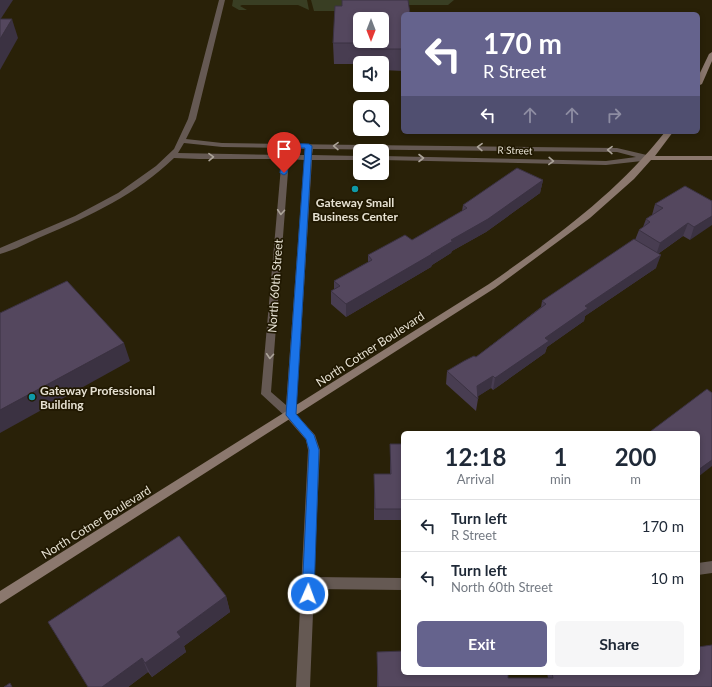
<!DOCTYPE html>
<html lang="en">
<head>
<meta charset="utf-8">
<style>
	body { margin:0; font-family:Lato,sans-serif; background:#f6f6f7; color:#1f2937; height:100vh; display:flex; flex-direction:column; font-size:15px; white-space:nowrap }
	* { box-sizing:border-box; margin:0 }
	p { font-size:13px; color:#747a83 }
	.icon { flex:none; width:22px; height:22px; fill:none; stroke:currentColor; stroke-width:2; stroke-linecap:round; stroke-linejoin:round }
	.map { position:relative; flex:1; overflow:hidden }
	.details { position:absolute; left:401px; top:431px; width:299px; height:244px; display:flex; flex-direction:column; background:#fff; border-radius:6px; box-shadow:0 2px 6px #0003 }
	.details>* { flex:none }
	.top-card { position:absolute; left:401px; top:12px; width:299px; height:122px; border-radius:6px; box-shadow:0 2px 6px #0003; background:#65638d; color:#fff; overflow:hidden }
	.needle { width:26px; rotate:180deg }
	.buttons { position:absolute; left:353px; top:12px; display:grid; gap:8px }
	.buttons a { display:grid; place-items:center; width:36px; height:36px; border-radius:6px; background:#fff; box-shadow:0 2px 6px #0003; font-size:20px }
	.pin { position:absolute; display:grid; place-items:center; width:34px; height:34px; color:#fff; margin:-41px -17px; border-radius:50% 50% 50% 0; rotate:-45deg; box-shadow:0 0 4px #0007 }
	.pin .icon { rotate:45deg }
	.me { position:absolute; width:44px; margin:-22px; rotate:2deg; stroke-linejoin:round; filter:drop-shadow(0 0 3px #0008) }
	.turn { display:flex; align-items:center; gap:14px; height:84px; padding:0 16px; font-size:18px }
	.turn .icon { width:52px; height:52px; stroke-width:2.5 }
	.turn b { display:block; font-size:28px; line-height:34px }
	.lanes { display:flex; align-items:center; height:38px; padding:0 16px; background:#0003; justify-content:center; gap:20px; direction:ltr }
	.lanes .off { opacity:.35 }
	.eta { display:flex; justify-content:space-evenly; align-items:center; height:68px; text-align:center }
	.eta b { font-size:24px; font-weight:700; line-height:28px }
	.cta { display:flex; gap:8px; margin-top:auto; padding:8px 16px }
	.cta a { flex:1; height:46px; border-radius:6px; background:#65638d; color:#fff; font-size:16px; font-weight:700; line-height:46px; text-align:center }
	.cta a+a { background:#f6f6f7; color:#1f2937 }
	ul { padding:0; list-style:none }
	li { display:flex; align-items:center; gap:12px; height:52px; padding:0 16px; border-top:1px solid #e0e1e3 }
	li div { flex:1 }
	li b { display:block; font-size:15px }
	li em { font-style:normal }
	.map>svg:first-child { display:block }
	.green { fill:#393e23 }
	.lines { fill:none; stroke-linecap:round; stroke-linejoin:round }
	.lane { fill:#655953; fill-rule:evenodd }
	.street { fill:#655953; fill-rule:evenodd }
	.secondary { fill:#8b786e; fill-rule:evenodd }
	.wall { fill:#483d51 }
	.shaded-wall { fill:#3b3242 }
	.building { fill:#54475e; stroke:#3b3242; fill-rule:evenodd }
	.oneway { stroke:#aca499 }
	.route { fill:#1a73e8; stroke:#114b97 }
	.culture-dot { fill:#0f9aa8; stroke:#201801; stroke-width:1.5 }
	.labels { text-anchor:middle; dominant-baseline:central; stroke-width:3.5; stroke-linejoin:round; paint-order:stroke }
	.far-street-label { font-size:10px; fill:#e6e1d2; stroke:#201801 }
	.poi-label { font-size:12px; font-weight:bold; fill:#e6e1d2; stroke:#201801 }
	.street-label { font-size:12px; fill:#e6e1d2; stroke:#201801 }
</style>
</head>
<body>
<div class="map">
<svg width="712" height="687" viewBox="0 0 712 687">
	<rect width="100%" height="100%" fill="#292108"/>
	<!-- green -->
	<g class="green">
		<polygon points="233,0 307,0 309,10 298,5 242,5 240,6 247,10 239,10 232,6"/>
		<polygon points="311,0 454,0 448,5 349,5 343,11 314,11"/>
	</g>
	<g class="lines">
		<!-- lane -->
		<path class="lane" d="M219,0H225L196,119L186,139L222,143L286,144L290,146L286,148L222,147L184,143L178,153L285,155L289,157L288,159H199L174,158C137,194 90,216 43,236C29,242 15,250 0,254V248L75,216L118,193L156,166L174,149L188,119Z"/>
		<!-- street -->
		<g class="street">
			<path d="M283,144L617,148L651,156L652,158L642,161L606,165L382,160V156L606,161L636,157L617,152L313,149L312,155L360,156V160H312L296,414L315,435L320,450L314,577L403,578V590L314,589L310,687H296L308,450L306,440L287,418L261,394ZM290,148L305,149L304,155H289ZM289,159L304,160L286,405L271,392Z"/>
			<polygon points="712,561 712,573 698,575 698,563"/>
		</g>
		<!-- secondary -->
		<g class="secondary">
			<polygon points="712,52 712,61 702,84 698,86 698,77 709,54"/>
			<path d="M665,132H673L655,156H712V160H651L634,179L590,218L495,288L0,604V591L489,284C553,239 616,194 665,132Z"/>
		</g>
	</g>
	<!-- wall -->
	<g class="wall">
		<polygon points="403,14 403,71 382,70 382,63 360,63 360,64 334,64 333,43"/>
		<polygon points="543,180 540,193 486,232 452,251 451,253 432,265 431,267 346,317 331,304 331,291 334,290 334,281 368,262 368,255 412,240 462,211 463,205"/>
		<polygon points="712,201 690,240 683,236 658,254 656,268 585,316 584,321 547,347 545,353 493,390 491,388 478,396 478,399 476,411 446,384 447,371 476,357 541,307 542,301 635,240 639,230 643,227 646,219 652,215 655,204"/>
		<polygon points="390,444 403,444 403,520 374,520 374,474 390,474"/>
		<polygon points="226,596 230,612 184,646 186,652 152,677 148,672 128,687 88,687"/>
		<polygon points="377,652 508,678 548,678 547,673 698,673 712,687 377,687"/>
	</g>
	<!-- shaded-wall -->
	<g class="shaded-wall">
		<polygon points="0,0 13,0 0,20"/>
		<polygon points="12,19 18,38 0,70 0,39"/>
		<polygon points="543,180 540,193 486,232 452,251 451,253 432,265 431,267 346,317 346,304 431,254 451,240"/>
		<polygon points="712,216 712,225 690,240 694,227"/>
		<polygon points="688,223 683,236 656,255 660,243"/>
		<polygon points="661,255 656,268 585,316 584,321 547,347 545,353 493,390 495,378 585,306"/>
		<polygon points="124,343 130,361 0,433 0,410"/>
		<polygon points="493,376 491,388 477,397 477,386"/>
		<polygon points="712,460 712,466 698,477 698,470"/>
		<polygon points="226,596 230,612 184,646 186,652 152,677 145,663 177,632"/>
		<polygon points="142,658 148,672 128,687 102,687"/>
	</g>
	<!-- building -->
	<g class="building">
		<path d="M342,0H408L410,14H403V49H371V43H333L335,6H342ZM360,19H382V41H360Z"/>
		<polygon points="0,19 12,19 0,39"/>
		<polygon points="517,168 543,180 488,219 451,240 453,241 431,254 432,254 346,304 331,291 340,286 334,281 372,260 368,255 405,235 412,240 467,208 463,205"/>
		<polygon points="685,186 712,201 712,216 694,227 688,223 660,243 639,230 650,222 646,219 663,208 655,204"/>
		<polygon points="634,239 661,255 585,306 588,308 545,338 549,341 495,378 493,376 477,386 478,399 447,371 464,361 474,356 476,357 546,304 542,301"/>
		<polygon points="67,281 124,343 0,410 0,313"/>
		<polygon points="707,389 712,393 712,460 698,470 698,433 653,433 651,431"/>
		<polygon points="390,444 403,444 403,509 375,509 374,474 391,474"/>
		<polygon points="179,536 226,596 177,632 181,637 145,663 142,658 102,687 88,687 48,622"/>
		<polygon points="712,645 712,687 378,687 377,652 403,651 403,673 508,673 508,678 553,678 552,673 698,673 698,647"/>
		<polygon points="10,683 12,687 4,687"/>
	</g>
	<!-- one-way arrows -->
	<defs><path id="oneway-chevron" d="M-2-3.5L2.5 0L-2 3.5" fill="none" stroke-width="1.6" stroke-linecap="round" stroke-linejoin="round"/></defs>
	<g class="oneway">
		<use href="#oneway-chevron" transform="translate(336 146) rotate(-179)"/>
		<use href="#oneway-chevron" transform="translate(480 147) rotate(-179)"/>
		<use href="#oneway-chevron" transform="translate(610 150) rotate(-179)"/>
		<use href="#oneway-chevron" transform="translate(211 157) rotate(-1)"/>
		<use href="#oneway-chevron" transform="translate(421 158)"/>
		<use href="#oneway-chevron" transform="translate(551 161) rotate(2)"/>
		<use href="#oneway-chevron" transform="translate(281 212) rotate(94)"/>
		<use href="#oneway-chevron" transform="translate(270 356) rotate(94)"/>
	</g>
	<!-- route -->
	<polygon class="route" points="286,143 309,144 312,146 296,414 314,435 319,450 314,594 312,597 308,599 304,597 302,594 309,450 306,439 286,415 305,148 290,148 287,173 284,175 280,173 283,146"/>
	<!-- markers -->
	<g class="culture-dot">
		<circle cx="355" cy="189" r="4"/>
		<circle cx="32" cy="397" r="4"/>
	</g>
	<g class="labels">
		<!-- far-street labels -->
		<g class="far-street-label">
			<text transform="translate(515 150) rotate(2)">R Street</text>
		</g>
		<!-- poi labels -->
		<g class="poi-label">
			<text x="355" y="202">Gateway Small<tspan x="355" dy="14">Business Center</tspan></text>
			<text x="40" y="390" text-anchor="start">Gateway Professional<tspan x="40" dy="14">Building</tspan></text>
		</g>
		<!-- street labels -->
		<g class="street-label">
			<text transform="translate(275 286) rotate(-86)">North 60th Street</text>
			<text transform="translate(370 349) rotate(-33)">North Cotner Boulevard</text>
			<text transform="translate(96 522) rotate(-32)">North Cotner Boulevard</text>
		</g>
	</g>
</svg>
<div class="buttons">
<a><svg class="needle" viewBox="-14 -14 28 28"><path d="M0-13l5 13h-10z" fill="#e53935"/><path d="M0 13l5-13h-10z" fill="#747a83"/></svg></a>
<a><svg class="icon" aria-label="sound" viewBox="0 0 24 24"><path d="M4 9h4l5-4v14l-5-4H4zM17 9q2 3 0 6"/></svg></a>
<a><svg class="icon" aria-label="search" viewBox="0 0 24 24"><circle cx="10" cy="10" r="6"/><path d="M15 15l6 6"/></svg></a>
<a><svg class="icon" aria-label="layers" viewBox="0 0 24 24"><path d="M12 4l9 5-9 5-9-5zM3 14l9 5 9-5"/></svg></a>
</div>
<div class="pin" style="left:284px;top:173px;background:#d93025"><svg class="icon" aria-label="arrive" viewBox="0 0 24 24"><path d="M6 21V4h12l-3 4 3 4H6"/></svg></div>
<svg class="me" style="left:308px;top:594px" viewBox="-20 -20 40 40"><circle r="17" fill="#1a73e8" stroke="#fff" stroke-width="3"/><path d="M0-11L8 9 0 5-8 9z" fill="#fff"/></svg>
<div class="top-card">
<div class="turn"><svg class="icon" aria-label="left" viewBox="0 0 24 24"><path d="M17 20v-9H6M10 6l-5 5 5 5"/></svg><div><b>170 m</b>R Street</div></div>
<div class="lanes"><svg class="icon" aria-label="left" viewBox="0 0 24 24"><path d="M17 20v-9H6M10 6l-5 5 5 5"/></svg><svg class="icon off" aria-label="ahead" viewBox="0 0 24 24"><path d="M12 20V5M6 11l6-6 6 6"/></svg><svg class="icon off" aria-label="ahead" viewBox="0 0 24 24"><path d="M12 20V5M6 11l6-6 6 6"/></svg><svg class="icon off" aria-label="right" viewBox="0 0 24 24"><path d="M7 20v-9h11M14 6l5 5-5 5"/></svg></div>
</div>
<section class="details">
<div class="eta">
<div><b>12:18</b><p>Arrival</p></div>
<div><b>1</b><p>min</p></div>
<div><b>200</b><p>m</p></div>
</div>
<ul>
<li><svg class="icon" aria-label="left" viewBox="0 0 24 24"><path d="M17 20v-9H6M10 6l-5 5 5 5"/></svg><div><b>Turn left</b><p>R Street</p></div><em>170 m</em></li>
<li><svg class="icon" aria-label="left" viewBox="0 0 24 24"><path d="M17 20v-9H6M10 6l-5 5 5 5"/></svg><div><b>Turn left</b><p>North 60th Street</p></div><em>10 m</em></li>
</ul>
<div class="cta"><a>Exit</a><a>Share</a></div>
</section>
</div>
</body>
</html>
